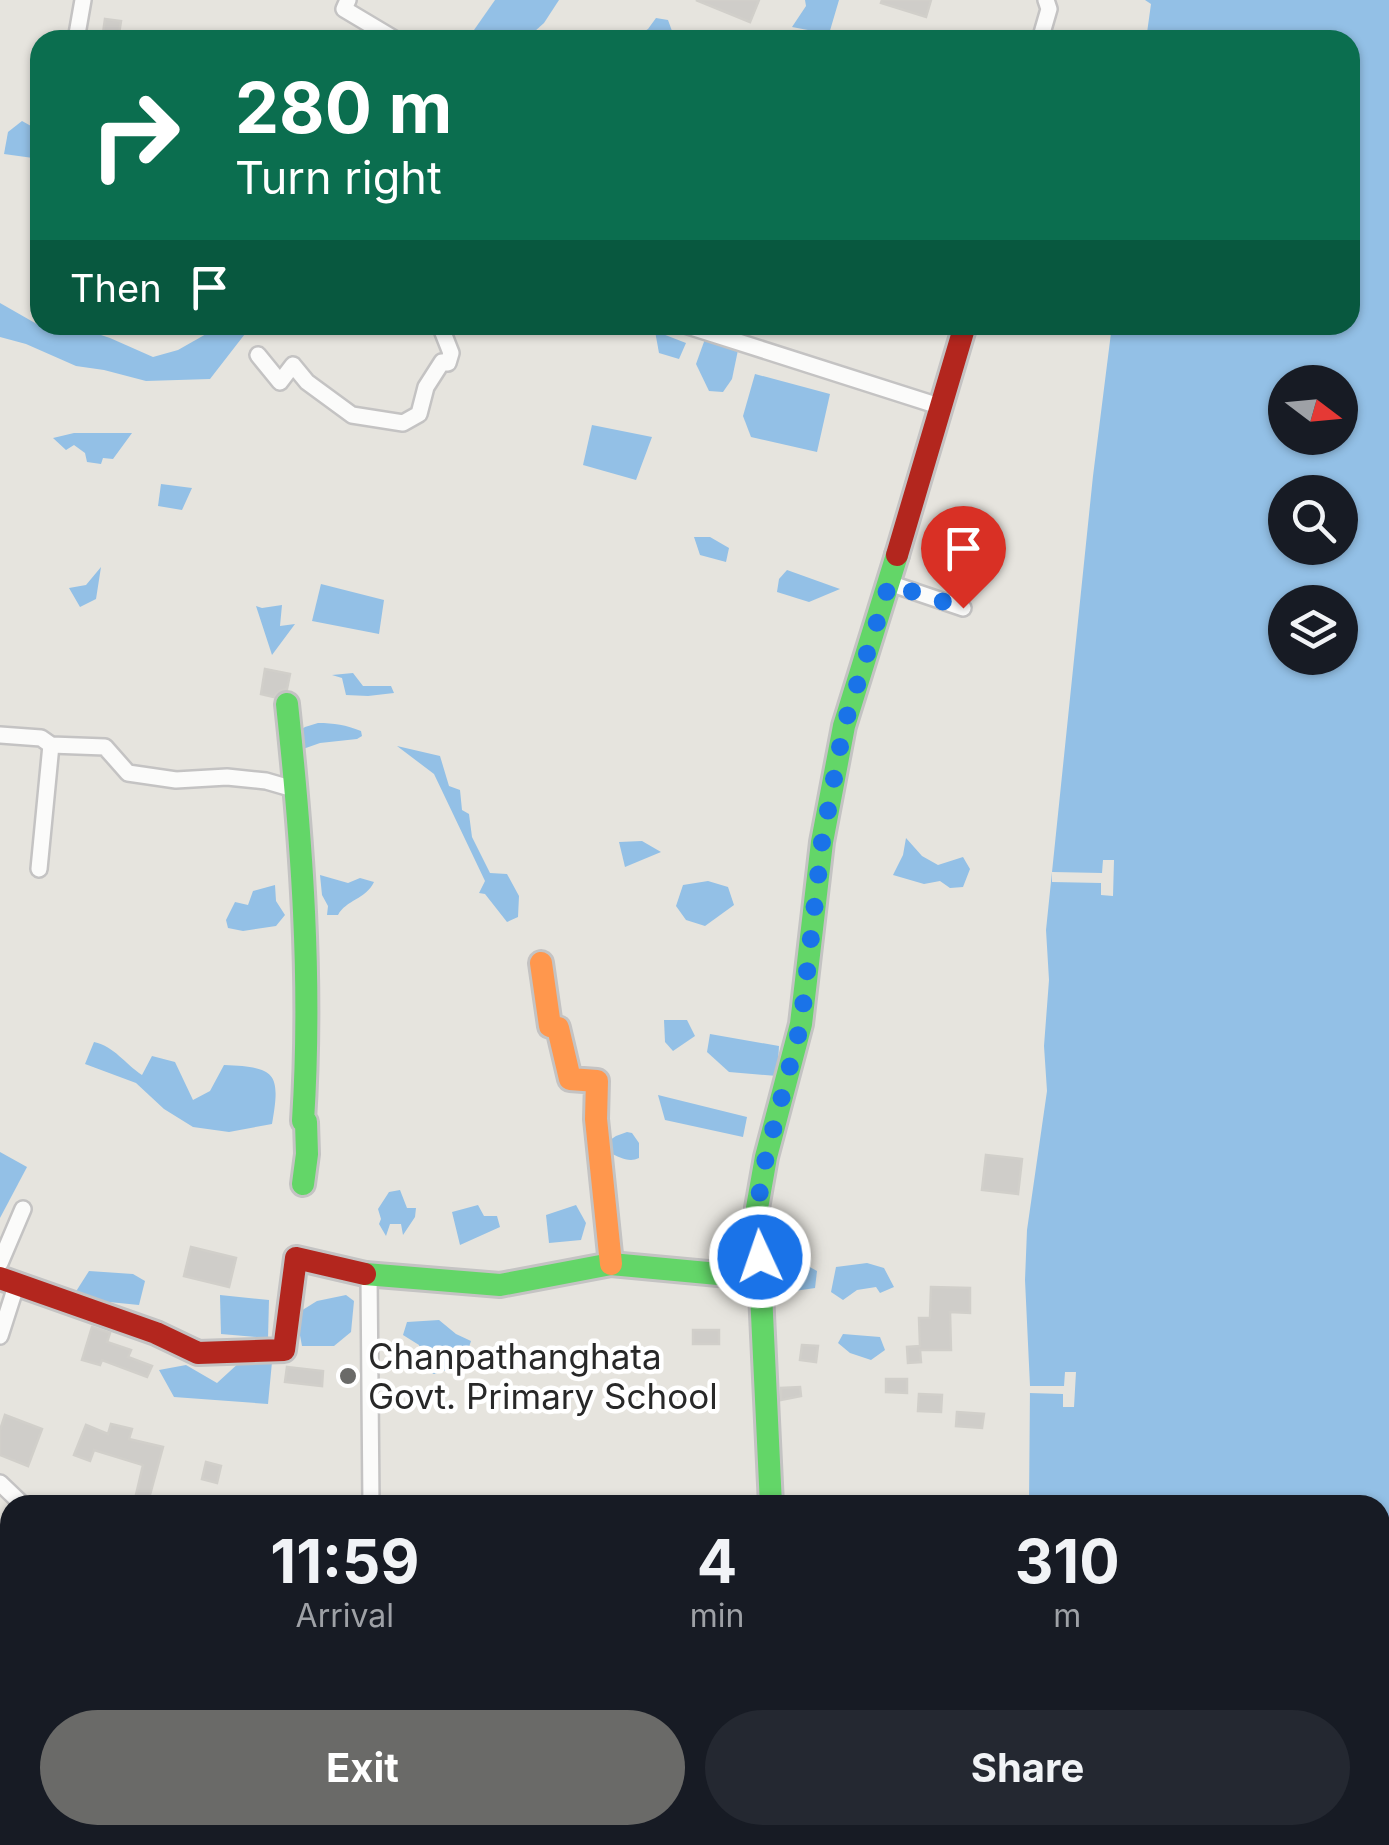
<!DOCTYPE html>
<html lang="en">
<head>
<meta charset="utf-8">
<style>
	body { margin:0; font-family:Inter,sans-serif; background:#242831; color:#f1f3f6; height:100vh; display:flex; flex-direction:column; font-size:38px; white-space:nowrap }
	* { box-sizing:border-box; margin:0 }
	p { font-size:32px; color:#9ea1a6 }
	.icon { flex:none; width:55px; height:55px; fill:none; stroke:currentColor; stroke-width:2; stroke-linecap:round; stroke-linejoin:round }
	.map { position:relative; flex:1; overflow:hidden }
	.sheet { position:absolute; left:0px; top:1495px; width:1390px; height:350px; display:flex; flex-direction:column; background:#171b24; border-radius:30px 30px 0 0; box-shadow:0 2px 8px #0004 }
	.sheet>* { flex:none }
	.guide { position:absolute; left:30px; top:30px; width:1330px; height:305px; border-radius:30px; box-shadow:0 2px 8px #0004; background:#0b6e4f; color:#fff; overflow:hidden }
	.needle { width:65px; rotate:106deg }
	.fabs { position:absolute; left:1268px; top:365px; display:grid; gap:20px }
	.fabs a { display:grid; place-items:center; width:90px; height:90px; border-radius:50%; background:#171b24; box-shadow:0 2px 8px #0004; font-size:50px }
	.pin { position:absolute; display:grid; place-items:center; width:85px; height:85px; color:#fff; margin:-102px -42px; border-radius:50% 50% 50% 0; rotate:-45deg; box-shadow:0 0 10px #0007 }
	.pin .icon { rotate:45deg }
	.me { position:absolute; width:110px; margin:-55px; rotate:357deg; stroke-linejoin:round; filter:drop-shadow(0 0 8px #0008) }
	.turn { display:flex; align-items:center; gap:35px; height:210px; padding:0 40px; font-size:45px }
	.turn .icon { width:130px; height:130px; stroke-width:2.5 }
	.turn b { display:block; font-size:70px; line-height:85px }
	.then { display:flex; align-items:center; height:95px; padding:0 40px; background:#0003; gap:20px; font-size:38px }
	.eta { display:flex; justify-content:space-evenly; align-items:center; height:170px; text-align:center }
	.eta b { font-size:60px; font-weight:700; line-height:70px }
	.cta { display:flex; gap:20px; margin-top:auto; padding:20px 40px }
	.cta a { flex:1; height:115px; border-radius:60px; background:#6a6a68; color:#fff; font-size:40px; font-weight:700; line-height:115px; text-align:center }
	.cta a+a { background:#242831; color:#f1f3f6 }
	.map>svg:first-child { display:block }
	.water { fill:#93c0e6; fill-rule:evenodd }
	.pier { fill:#e6e4de }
	.building { fill:#cfcdc9; stroke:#d1cfca; stroke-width:2.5 }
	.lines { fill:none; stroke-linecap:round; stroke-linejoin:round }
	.street-casing { stroke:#c4c3c3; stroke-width:20 }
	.fast-casing { stroke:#c4c3c3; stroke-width:28 }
	.slow-casing { stroke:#c4c3c3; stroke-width:28 }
	.jam-casing { stroke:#c4c3c3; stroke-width:28 }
	.street { stroke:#fbfbfa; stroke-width:15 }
	.fast { stroke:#63d668; stroke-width:22 }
	.slow { stroke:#ff974d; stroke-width:22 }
	.jam { stroke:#b3261e; stroke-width:22 }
	.route { stroke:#1a73e8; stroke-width:18; stroke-dasharray:0 32.4 }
	.poi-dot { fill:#6a6a68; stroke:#fff; stroke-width:4 }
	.labels { text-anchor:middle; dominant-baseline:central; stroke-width:9; stroke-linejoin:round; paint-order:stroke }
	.poi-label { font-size:35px; fill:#282828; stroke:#fff; text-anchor:start }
</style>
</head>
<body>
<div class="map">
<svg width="1389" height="1845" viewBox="0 0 1389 1845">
	<rect width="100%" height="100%" fill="#e6e4de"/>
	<!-- water -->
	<g class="water">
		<polygon points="495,0 559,0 544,23 525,40 467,40"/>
		<polygon points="805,0 839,0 829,34 792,27 806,6"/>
		<path d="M1145,0H1389V1845H1034V1835H1380V1505H1029L1030,1386L1025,1280L1027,1230L1047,1091L1044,1046L1049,980L1046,930L1093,476L1112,325H1350V40H1146L1151,4ZM1285,382H1340V438H1285ZM1285,492H1340V548H1285ZM1285,602H1340V658H1285Z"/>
		<polygon points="656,18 668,20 672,31 666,40 631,40 648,29"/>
		<polygon points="22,121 40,131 40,155 33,158 4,154 8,132"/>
		<polygon points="0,303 42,327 74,326 110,338 153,357 178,350 222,325 255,325 248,330 210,379 146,381 104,370 76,366 26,344 0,337"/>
		<polygon points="655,331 686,343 679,359 659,353"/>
		<polygon points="705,339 738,350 732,379 723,392 709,391 696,364"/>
		<polygon points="755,374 830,394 817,452 751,437 743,416"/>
		<polygon points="592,425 652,437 636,480 583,465"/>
		<polygon points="74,433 132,433 113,459 103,458 101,464 87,462 85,453 74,445 66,450 53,438"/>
		<polygon points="161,484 192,488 182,510 158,506"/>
		<polygon points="694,537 710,537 729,548 726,562 700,555"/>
		<polygon points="101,567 96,599 80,607 69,588 86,585"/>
		<polygon points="787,570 840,589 809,602 777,592 779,579"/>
		<polygon points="321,584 384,600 379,634 312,621"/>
		<polygon points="282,605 280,626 295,624 272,655 256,606 262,608"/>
		<polygon points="353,673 363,686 391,686 394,693 368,696 346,695 342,678 332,675"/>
		<path d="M318,723C334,723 346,725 361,731L362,736L357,739L320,743L303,749L299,747V731L305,727Z"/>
		<polygon points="397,746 440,756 449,786 460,790 462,810 469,814 472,837 490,873 507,874 519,896 518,917 507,922 485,894 479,893 485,881 434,774"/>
		<polygon points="906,838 922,856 938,865 963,857 970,869 963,887 950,888 940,881 924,884 893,875 903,855"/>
		<polygon points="642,841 661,852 625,867 619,842"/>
		<path d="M320,875L348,883L360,878L374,882C366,899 346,900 338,915H327L328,906L322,895Z"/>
		<polygon points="708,881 728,887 734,905 705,926 686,920 676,906 683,885"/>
		<polygon points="275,885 276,901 285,915 276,926 243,931 228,928 226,920 235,902 248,905 253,891"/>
		<polygon points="664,1020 687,1020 695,1036 673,1051 665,1042"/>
		<polygon points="710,1034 779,1046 777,1076 729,1072 707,1052"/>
		<path d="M94,1042C115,1047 124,1063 142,1075L152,1056L175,1062L193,1100L210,1091L224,1065C276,1067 281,1073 272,1124L229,1132L193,1127L164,1109L136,1083L85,1064Z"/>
		<polygon points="658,1095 747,1117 743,1137 665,1120"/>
		<path d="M627,1132L632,1133L639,1143V1158C629,1163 619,1157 610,1153L607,1142L616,1136Z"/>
		<polygon points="0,1152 27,1167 0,1218"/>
		<polygon points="400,1190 407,1208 416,1208 415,1217 403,1235 401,1224 390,1224 386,1236 379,1224 381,1219 378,1209 389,1192"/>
		<polygon points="478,1205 484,1216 497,1216 500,1227 460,1245 452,1212"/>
		<polygon points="576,1205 586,1223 581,1240 549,1243 546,1215"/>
		<polygon points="786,1254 817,1271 815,1288 781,1293 760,1257"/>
		<polygon points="867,1263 884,1268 894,1287 880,1293 876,1287 857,1290 843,1300 831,1292 836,1267"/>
		<polygon points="89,1271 133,1274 145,1281 139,1305 89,1300 75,1293"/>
		<polygon points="220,1295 269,1300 268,1338 221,1334"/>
		<polygon points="346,1295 354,1301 351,1332 334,1346 302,1346 296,1314 317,1301"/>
		<polygon points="439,1320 456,1334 471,1341 463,1365 434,1374 425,1370 419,1345 403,1335 407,1322"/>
		<polygon points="843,1334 880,1337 885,1350 871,1360 850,1353 838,1343"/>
		<polygon points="241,1361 272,1362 268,1404 174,1397 159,1370 186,1365 217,1383"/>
	</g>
	<!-- pier -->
	<g class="pier">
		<polygon points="1103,860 1114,860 1113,896 1101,895 1101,883 1052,882 1052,872 1102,873"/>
		<polygon points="1065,1372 1076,1372 1074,1407 1063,1407 1063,1394 1029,1393 1030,1386 1064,1386"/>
	</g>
	<!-- building -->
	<g class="building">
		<polygon points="696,0 759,0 750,22"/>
		<polygon points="882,0 931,0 926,17 881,3"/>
		<polygon points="105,19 121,21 118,40 102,40"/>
		<polygon points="265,669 290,674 287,689 279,691 274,697 261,694"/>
		<polygon points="986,1155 1022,1159 1018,1194 982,1190"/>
		<polygon points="191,1247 236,1258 229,1287 184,1276"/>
		<polygon points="931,1287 970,1288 970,1313 950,1312 951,1350 920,1350 921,1362 908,1363 907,1347 920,1346 919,1318 930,1318"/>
		<polygon points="92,1327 110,1333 107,1342 131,1350 128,1357 152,1366 147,1377 102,1360 100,1365 82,1360"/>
		<rect x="693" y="1330" width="26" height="14"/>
		<polygon points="802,1345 818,1346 816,1362 800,1360"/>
		<polygon points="287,1367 323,1371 322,1386 285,1382"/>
		<polygon points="886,1379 907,1379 907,1393 886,1392"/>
		<polygon points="800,1387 801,1396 781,1400 781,1388"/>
		<polygon points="919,1394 942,1395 941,1412 918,1411"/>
		<polygon points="957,1412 984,1414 982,1428 956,1426"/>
		<polygon points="5,1415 42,1429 28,1466 0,1455 0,1430"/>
		<polygon points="111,1424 132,1429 129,1439 163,1447 148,1502 135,1499 143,1465 94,1450 90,1461 74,1455 86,1425 108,1434"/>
		<polygon points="206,1462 221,1466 217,1483 202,1479"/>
	</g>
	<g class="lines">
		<defs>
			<g id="street">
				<polyline points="348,0 344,9 396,40"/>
				<polyline points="76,40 83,0"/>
				<polyline points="1040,40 1049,9 1046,0"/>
				<polyline points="685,325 942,407"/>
				<polyline points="258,355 280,382 293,365 307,382 352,415 403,423 419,414 426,387 442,362 448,363 451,353 440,325"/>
				<polyline points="889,583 963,608"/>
				<polyline points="0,735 41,738 51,745 105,747 128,773 176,780 227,777 266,781 297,790"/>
				<polyline points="39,869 51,745"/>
				<polyline points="0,1263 23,1209"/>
				<polyline points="369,1275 371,1505"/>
				<polyline points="0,1336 17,1283"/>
				<polyline points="0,1483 23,1505"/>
				<polyline points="112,1835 114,1845"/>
				<polyline points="447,1835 485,1839 512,1835"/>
				<polyline points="540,1845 541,1835"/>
				<polyline points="634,1845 634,1835"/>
				<polyline points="915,1845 916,1835"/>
			</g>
			<g id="fast">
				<path d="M287,704C302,843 312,981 303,1121L306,1122L307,1154L303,1184"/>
				<polyline points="365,1274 500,1285 611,1264 761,1278"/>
				<polyline points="771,1505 757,1208 766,1157 801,1024 822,842 844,726 897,555"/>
			</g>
			<polyline id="slow" points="541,963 550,1026 558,1028 570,1079 597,1081 596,1119 611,1264"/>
			<g id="jam">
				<polyline points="897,555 965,325"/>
				<polyline points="0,1278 156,1333 198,1353 284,1350 296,1258 365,1274"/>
			</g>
		</defs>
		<!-- street casing -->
		<use href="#street" class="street-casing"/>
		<!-- fast casing -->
		<use href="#fast" class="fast-casing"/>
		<!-- slow casing -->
		<use href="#slow" class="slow-casing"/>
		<!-- jam casing -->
		<use href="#jam" class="jam-casing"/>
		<!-- street -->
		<use href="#street" class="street"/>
		<!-- fast -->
		<use href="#fast" class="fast"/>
		<!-- slow -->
		<use href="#slow" class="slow"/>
		<!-- jam -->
		<use href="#jam" class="jam"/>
	</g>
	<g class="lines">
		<!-- route -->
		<polyline class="route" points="760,1257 757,1208 766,1157 801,1024 822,842 844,726 889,584 963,608"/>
	</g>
	<!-- markers -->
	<circle class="poi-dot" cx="348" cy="1376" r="10"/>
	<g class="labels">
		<!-- poi labels -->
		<g class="poi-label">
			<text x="368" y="1356">Chanpathanghata<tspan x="368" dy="40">Govt. Primary School</tspan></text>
		</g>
	</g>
</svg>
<div class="fabs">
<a><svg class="needle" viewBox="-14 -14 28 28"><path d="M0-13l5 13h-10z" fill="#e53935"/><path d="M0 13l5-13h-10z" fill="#9ea1a6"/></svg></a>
<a><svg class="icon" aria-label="search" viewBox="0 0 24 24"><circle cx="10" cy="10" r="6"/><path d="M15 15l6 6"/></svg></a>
<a><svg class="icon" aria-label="layers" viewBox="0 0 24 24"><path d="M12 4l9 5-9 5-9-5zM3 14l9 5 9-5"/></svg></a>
</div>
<div class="pin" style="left:963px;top:608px;background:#d93025"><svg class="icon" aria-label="arrive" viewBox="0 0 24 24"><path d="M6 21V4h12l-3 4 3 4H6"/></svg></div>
<svg class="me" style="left:760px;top:1257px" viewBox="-20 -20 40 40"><circle r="17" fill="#1a73e8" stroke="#fff" stroke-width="3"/><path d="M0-11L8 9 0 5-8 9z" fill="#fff"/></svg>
<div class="guide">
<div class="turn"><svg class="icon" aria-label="right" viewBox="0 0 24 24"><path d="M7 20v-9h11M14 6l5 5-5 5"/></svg><div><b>280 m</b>Turn right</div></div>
<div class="then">Then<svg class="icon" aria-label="arrive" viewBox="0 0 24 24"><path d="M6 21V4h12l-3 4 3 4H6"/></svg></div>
</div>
<section class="sheet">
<div class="eta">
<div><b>11:59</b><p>Arrival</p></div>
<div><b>4</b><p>min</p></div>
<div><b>310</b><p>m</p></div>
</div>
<div class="cta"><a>Exit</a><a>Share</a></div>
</section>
</div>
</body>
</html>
